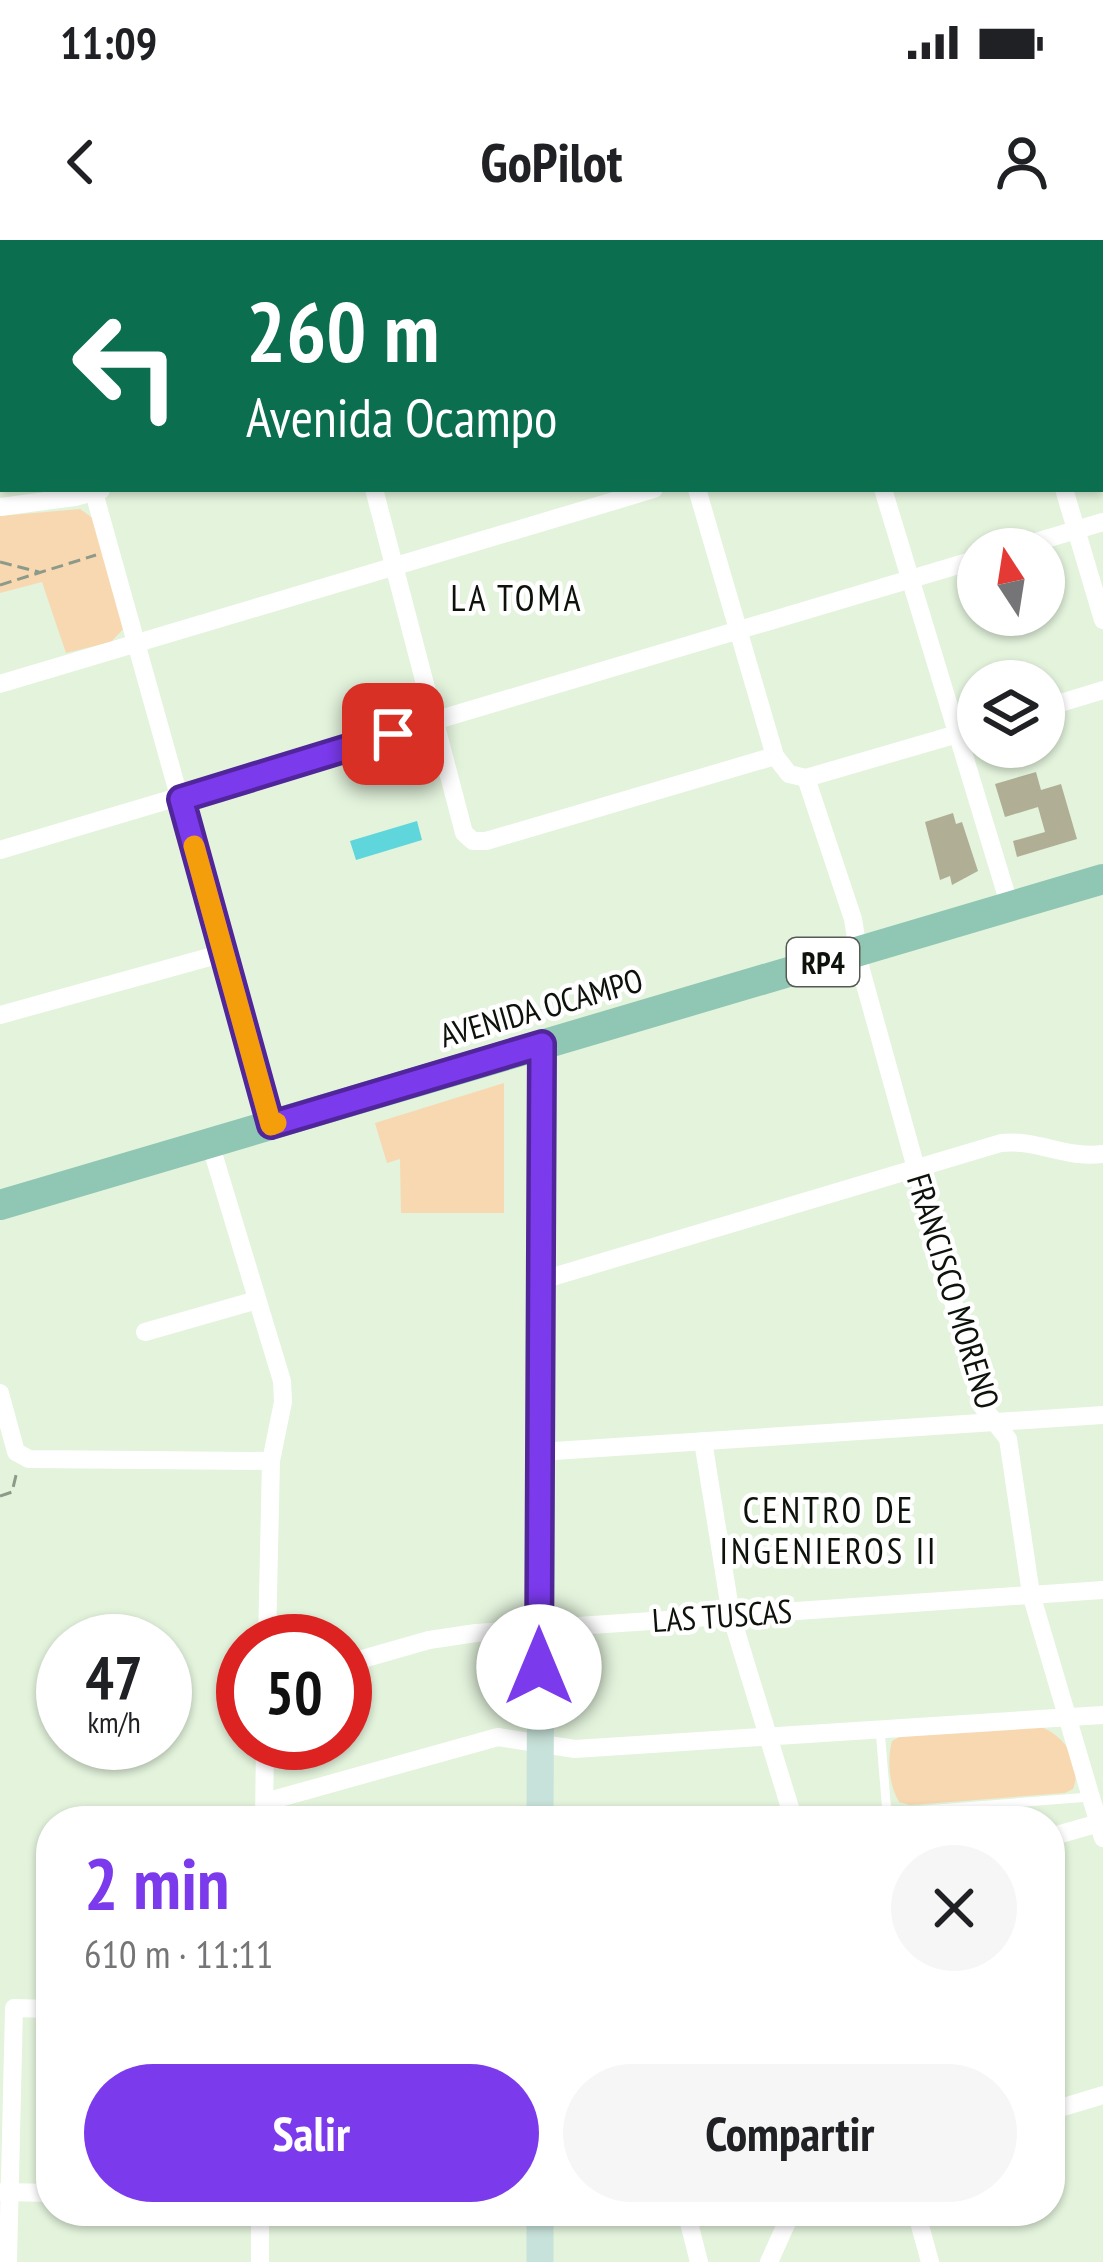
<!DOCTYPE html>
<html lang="es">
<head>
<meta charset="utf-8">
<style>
	body { margin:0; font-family:"PT Sans Narrow",sans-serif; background:#f6f6f6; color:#202124; height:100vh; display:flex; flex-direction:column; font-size:45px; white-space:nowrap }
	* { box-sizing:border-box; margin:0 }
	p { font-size:39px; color:#757577 }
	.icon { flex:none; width:66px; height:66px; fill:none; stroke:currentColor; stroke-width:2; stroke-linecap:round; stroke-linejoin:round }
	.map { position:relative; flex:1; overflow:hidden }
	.side { position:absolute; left:36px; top:1566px; width:1029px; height:420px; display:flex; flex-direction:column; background:#fff; border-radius:48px; box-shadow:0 3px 9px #0004 }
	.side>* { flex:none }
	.top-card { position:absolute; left:0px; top:0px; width:1104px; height:252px; box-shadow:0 3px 9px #0004; background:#0b6e4f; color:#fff; overflow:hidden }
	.needle { width:78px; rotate:348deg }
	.tools { position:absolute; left:957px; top:288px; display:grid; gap:24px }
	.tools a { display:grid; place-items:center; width:108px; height:108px; border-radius:50%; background:#fff; box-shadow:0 3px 9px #0004; font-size:60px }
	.speed { position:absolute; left:36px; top:1374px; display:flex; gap:24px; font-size:60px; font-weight:700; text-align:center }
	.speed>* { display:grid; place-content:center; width:156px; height:156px; border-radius:50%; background:#fff; box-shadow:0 3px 9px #0004; line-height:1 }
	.speed small { font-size:30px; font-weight:400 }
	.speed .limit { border:18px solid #d22; background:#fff; color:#111 }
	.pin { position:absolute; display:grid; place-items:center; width:102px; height:102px; color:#fff; margin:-51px; border-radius:24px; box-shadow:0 6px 18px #0006 }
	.me { position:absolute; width:132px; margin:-66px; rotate:0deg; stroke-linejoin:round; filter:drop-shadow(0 0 9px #0008) }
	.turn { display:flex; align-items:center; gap:42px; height:252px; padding:0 48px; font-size:54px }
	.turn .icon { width:156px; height:156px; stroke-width:2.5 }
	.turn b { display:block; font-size:84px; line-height:102px }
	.round { display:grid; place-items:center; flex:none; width:126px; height:126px; border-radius:63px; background:#f6f6f6 }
	.summary { display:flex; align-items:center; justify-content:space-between; height:204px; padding:0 48px }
	h1 { font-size:72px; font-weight:800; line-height:90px; color:#7c3aed }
	.cta { display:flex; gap:24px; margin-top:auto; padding:24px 48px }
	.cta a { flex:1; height:138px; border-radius:72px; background:#7c3aed; color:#fff; font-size:48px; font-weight:800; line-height:138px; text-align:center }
	.cta a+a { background:#f6f6f6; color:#202124 }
	.status { display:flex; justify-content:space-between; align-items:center; height:84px; padding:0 60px; background:#fff; direction:ltr }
	.status svg { height:33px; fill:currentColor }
	header { display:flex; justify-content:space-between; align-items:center; height:156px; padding:0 48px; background:#fff; font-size:54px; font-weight:800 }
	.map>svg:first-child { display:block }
	.green { fill:#f8d8b1 }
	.water { fill:#5fd5dc }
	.building { fill:#b0af95 }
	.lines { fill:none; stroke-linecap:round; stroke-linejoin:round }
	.path { stroke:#8e9a89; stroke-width:3; stroke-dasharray:12 6; stroke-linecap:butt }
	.lane { stroke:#fff; stroke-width:9 }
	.street { stroke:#fff; stroke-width:18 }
	.secondary { stroke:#c7e2da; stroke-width:27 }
	.primary { stroke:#8fc6b4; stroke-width:30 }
	.route-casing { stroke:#51269a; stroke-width:30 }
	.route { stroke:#7c3aed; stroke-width:21 }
	.slow { stroke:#f59e0b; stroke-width:21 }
	.labels { text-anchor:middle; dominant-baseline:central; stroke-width:9; stroke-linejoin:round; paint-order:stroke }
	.shield { fill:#fff; stroke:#565a54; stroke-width:3 }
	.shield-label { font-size:30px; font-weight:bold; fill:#0d130b }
	.street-label { font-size:33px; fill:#0d130b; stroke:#fff }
	.neighbourhood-label { font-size:36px; letter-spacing:3px; fill:#0d130b; stroke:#fff }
</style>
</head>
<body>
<div class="status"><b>11:09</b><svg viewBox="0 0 49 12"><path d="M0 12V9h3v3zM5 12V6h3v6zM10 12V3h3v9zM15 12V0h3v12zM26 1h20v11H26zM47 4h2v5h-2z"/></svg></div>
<header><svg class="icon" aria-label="back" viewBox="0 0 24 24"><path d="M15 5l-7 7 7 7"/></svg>GoPilot<svg class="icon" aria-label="person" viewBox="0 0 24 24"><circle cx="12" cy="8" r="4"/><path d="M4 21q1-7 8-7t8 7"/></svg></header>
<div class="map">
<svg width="1103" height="2022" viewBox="0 0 1103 2022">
	<rect width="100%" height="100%" fill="#e3f3dc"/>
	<!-- green -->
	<g class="green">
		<polygon points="80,269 94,279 124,388 111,402 66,413 42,342 0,353 0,276"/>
		<polygon points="504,843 504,973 401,973 400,919 387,923 375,883"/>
		<path d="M1041,1487C1065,1496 1083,1523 1073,1549L1065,1553L910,1565L899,1562C889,1545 887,1520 892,1501L901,1496Z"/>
	</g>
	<!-- water -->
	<polygon class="water" points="417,581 422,600 356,620 350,601"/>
	<!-- building -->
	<g class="building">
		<polygon points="1036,532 1041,550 1061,544 1077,599 1017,617 1013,601 1045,592 1038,567 1005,577 995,544"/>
		<polygon points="953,573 956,584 962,582 978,631 952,645 950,636 940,640 925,582"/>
	</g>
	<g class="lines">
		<!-- path -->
		<g class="path">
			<polyline points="0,322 39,332"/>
			<polyline points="0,345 96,315"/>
			<polyline points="0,1256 12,1252 17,1231"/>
		</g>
		<!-- lane -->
		<polyline class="lane" points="880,1489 887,1573 1090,1557"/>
		<!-- street -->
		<g class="street">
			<polyline points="25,0 26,3"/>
			<polyline points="311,0 312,3"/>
			<polyline points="629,0 630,3"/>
			<polyline points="809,0 810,3"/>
			<polyline points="993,0 994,3"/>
			<polyline points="907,3 918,0"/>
			<polyline points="1101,115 1103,114"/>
			<polyline points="93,249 271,885"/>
			<polyline points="374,249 464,593 473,601 486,601 775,516"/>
			<polyline points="697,249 775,516 789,534 806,538"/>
			<polyline points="883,249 1010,667"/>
			<polyline points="1064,249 1103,380"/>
			<polyline points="0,267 75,257 101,250"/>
			<polyline points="1012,309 1103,282"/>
			<polyline points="0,444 654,249"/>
			<polyline points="1044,468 1103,450"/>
			<polyline points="806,538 853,679 861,730 982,1166 1008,1199 1031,1354 1103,1598"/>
			<polyline points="806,538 978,488"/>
			<polyline points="0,610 978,319"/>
			<polyline points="0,775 224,713"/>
			<polyline points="210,903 282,1141 283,1162 271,1221 267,1401"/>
			<path d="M539,1041L1001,903C1037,899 1067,919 1103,914"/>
			<polyline points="145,1092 257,1060"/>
			<polyline points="0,1153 16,1212 29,1219 271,1221"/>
			<polyline points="703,1201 731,1375 794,1581"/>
			<polyline points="539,1212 1103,1175"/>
			<polyline points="345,1424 429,1400 476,1393 1103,1350"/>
			<polyline points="265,1562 498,1497 575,1509 1103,1475"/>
			<polyline points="264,1581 265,1503"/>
			<polyline points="1050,1597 1099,1583"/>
			<polyline points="1050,1871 1103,1855"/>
			<polyline points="2,1952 51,1953"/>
			<polyline points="686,1971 699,2022"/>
			<polyline points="916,1971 930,2022"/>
			<polyline points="8,2022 14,1768 51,1769"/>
			<polyline points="260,2022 260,1971"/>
			<polyline points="769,2022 792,1971"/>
		</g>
		<!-- secondary -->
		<g class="secondary">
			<polyline points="49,3 59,0"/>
			<polyline points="0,18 3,17"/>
			<polyline points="540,1581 543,804"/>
			<polyline points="540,2022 540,1971"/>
		</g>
		<!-- primary -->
		<polyline class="primary" points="0,965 1103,639"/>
	</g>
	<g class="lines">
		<defs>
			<polyline id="route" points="393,494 181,559 271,885 542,804 539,1427"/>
		</defs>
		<!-- route casing -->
		<use href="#route" class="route-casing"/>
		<!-- route -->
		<use href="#route" class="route"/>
		<!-- slow -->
		<polyline class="slow" points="194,606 271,885 276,883"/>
	</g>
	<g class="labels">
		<!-- shield labels -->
		<rect class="shield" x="787" y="698" width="72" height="48" rx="9"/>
		<g class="shield-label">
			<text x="823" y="722">RP4</text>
		</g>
		<!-- street labels -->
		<g class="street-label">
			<text transform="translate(541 767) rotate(-16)">AVENIDA OCAMPO</text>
			<text transform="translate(954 1051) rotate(73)">FRANCISCO MORENO</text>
			<text transform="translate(722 1375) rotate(-4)">LAS TUSCAS</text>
		</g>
		<!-- neighbourhood labels -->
		<g class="neighbourhood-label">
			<text x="517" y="357">LA TOMA</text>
			<text x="829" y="1269">CENTRO DE<tspan x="829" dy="41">INGENIEROS II</tspan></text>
		</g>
	</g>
</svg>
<div class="tools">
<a><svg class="needle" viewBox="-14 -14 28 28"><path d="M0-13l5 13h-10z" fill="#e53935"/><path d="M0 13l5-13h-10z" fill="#757577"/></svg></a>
<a><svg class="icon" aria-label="layers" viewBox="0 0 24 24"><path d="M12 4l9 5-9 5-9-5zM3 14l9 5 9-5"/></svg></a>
</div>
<div class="speed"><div>47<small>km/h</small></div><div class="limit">50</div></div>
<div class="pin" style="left:393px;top:494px;background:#d93025"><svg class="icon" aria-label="arrive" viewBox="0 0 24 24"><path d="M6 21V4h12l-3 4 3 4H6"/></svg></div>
<svg class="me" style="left:539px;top:1427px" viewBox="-20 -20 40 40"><circle r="19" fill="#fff"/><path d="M0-13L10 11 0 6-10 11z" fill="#7c3aed"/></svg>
<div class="top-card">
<div class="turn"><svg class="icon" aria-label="left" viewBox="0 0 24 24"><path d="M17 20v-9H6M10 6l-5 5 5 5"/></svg><div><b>260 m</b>Avenida Ocampo</div></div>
</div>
<section class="side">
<div class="summary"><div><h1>2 min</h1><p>610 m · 11:11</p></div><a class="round"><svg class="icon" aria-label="close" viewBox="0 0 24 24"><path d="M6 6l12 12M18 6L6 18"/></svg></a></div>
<div class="cta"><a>Salir</a><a>Compartir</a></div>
</section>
</div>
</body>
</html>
